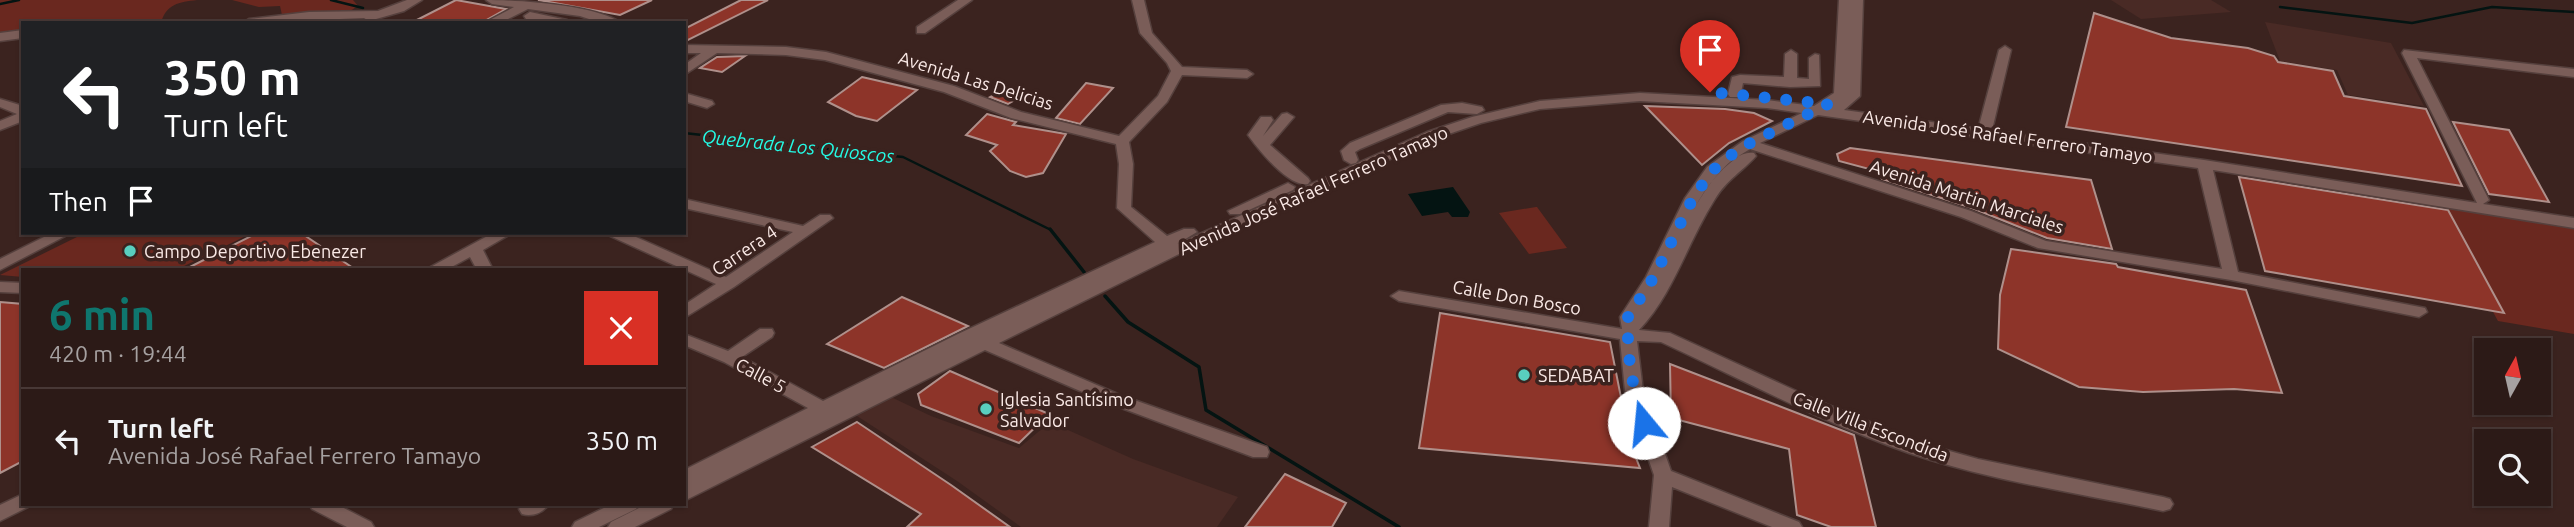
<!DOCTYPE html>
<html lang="en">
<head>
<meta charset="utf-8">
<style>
	body { margin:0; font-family:Ubuntu,sans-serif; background:#382724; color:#f1f3f6; height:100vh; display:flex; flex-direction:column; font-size:26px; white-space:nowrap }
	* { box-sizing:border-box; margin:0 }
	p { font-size:23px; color:#a6a1a1 }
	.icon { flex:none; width:38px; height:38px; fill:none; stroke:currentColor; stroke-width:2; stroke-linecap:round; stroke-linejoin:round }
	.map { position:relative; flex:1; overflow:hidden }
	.details { position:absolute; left:21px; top:268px; width:665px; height:238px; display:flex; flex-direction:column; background:#2c1a17; border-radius:0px; box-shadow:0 2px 5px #0004,0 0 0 2px #483836 }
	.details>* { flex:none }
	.top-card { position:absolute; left:21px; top:21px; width:665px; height:214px; border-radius:0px; box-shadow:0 2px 5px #0004,0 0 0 2px #483836; background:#202124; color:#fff; overflow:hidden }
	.needle { width:46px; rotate:8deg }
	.controls { position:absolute; left:2474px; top:338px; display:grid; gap:14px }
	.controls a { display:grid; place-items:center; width:77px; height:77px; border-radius:0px; background:#2c1a17; box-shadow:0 2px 5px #0004,0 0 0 2px #483836; font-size:35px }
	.pin { position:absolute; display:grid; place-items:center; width:60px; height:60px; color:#fff; margin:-72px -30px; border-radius:50% 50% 50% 0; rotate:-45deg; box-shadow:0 0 7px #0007 }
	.pin .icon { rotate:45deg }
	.me { position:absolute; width:77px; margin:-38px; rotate:343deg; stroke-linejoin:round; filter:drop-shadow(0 0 5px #0008) }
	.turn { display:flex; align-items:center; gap:24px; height:147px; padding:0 28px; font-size:32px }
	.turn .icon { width:91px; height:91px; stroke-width:2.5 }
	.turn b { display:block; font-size:49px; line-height:60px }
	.then { display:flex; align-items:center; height:66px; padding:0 28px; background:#0003; gap:14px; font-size:26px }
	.round { display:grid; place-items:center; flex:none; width:74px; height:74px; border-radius:0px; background:#382724 }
	.headline { display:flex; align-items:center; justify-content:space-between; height:119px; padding:0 28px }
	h1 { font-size:42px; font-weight:700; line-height:52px; color:#0f766e }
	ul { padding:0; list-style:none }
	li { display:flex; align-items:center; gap:21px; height:105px; padding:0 28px; border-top:2px solid #483836 }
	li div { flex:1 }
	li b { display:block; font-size:26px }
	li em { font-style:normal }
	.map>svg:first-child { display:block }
	.built { fill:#492a25 }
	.green { fill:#6a281f }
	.water { fill:#041412 }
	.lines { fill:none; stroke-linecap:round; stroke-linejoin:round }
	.stream-far1 { stroke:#041412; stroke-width:2.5 }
	.stream { stroke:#041412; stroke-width:3.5 }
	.building { fill:#8d3429; stroke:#af908b; stroke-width:2 }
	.minor-casing { stroke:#55403d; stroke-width:3 }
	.minor { fill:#7a5d58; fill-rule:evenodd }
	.route { stroke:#1a73e8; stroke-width:12; stroke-dasharray:0 21.6 }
	.poi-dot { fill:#59cebf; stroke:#3b231f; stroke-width:2.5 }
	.labels { text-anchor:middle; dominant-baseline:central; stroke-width:7; stroke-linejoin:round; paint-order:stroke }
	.street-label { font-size:18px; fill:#fae9e6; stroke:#3b231f }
	.poi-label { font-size:18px; fill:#fae9e6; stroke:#3b231f; text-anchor:start }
	.water-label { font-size:19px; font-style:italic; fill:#24fae5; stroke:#3b231f }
</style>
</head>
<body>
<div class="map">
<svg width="2574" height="527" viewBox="0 0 2574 527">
	<rect width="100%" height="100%" fill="#3b231f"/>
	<!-- built -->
	<g class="built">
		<polygon points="2111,0 2211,0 2231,12 2141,19"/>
		<polygon points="2265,22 2391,43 2424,106 2348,95 2337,70 2280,61"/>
		<polygon points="891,397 931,416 1019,448 1050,422 1133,459 1238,497 1217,527 1021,527 957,481 854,414"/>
	</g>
	<!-- green -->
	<g class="green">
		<path d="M0,0H197C179,2 166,4 161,23H23V30L0,34Z"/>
		<polygon points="232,0 353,0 358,6 350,11 282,15 280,6 259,7"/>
		<polygon points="2431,200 2574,222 2574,334 2498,321"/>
		<polygon points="1536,207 1537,207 1567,248 1529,254 1499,213"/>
		<polygon points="85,233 252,233 178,269 23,270 23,277 0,275"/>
	</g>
	<!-- water -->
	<polygon class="water" points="1453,187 1470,212 1468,217 1452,217 1448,212 1422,216 1408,194"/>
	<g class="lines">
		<!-- stream-far1 -->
		<g class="stream-far1">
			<polyline points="331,0 363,8"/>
			<polyline points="0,4 19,0"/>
			<polyline points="2280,7 2412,23 2492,7 2574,12"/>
			<polyline points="375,21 377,23"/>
			<polyline points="684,133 903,157 1051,230"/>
		</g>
		<!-- stream -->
		<g class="stream">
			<polyline points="1050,229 1084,272"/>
			<polyline points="1105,296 1128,322 1199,367 1206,410 1399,527"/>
		</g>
	</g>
	<!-- building -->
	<g class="building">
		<polygon points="456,0 506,9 481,23 411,23"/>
		<polygon points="538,0 652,0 620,15"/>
		<polygon points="741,0 768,0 684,42 684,29"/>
		<polygon points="2094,13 2171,38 2248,48 2274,56 2278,62 2333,71 2344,96 2426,109 2462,186 2066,127"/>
		<polygon points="745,56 722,72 700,68 717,57"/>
		<polygon points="862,77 901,86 917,90 877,121 856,116 828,102"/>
		<polygon points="1086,83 1113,88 1080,124 1056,118"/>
		<polygon points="1007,88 1025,94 1008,104 990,97"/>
		<polygon points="1645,106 1725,109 1754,113 1772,121 1729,143 1702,165"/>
		<polygon points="987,114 1016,122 1013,125 1066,134 1043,173 1026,177 1010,171 990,151 997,145 966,135"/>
		<polygon points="2453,122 2509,130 2549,202 2489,194"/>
		<polygon points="1850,148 2091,180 2112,249 2047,238 1972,208 1882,179 1877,171 1839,161 1837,154"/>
		<polygon points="2239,177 2448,210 2504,313 2265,271"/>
		<polygon points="257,233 301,233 356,270 184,270"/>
		<polygon points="2011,249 2116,264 2118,267 2246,290 2282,393 2234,389 2143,392 2079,387 1998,349 2000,295"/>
		<polygon points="902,297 968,326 884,368 827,344"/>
		<polygon points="0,302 23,304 23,461 0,473"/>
		<polygon points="1440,313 1610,342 1630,443 1640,468 1419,448"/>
		<polygon points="1670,364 1854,435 1876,527 1831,527 1797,515 1789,449 1671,418"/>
		<polygon points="950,371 1049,414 1019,443 921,405 918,394"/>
		<polygon points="857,422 951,485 1010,527 907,527 921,514 812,447"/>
		<polygon points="1285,474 1346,503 1332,527 1245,527"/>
	</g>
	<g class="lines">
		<defs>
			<g id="minor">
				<polygon points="407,0 422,0 404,11 369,21 364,18 243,23 249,19 309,12 378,11"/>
				<path d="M486,0C518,0 596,5 621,23H601L580,16L528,9L500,23H484L514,7L492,4Z"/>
				<polygon points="958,0 972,0 925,33 917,33 917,27"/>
				<path d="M1132,0H1144L1152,33L1182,67L1247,70L1253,74L1247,78L1182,75L1167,102L1129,142L1133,164L1131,207L1167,236L1184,229H1194L1197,232L1177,244L1427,132L1472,117L1540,101L1640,93L1767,100L1814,106L1834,93L1839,0H1851L1850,17L1851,0H1863L1860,96L1844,110L1982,129L1979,126L1999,50L2005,46L2011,50L1993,126L1987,130L2204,160L2477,203L2402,53L2404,50L2574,69V77L2417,58L2489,200L2483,204L2574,218V228L2213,170L2238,272L2425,308L2427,312L2419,317L2231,280L2038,248L1961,217L1750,149C1724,164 1707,184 1693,211C1703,193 1730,149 1754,153L1756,156C1742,172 1728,178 1715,199C1687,243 1674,293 1639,330L1670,333L1816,400L1921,443L1978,459L2163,497L2170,499L2173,504L2170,509L2163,511C2079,493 1991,481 1909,453C1826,424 1741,379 1661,342L1637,341L1643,391L1671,471L1799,522L1802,527H1772L1672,487L1669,527H1649L1654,475L1625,391L1620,339L1399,301L1391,296L1399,291L1622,329L1620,317L1646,277L1685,198L1707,167L1743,141L1802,113L1767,108L1640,101L1540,109L1481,123L1437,138L1181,253L999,343L1120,395L1267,447L1269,452L1267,457H1253L1108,403L985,350L684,501V485L688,484L684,485V470L808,408L724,362L684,345V334L728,351L760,329H772L774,333L772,337L742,357L823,401L958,334L1155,242L1117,208L1119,164L1116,144L1011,118L944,92L825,60L786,55L717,53L684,75V65L701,53H684V45L786,47L826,52L954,86L1021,112L1119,136L1158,96L1171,71L1167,63L1140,33ZM1818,115L2198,168L2222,269L2046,241L1971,211L1760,143Z"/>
				<polygon points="530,12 567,20 569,23 545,23 526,19 524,16"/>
				<polygon points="23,30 23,38 0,41 0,33"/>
				<polygon points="1791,50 1797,54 1797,78 1809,79 1809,58 1815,54 1819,55 1820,86 1790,87 1743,83 1740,97 1730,97 1728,94 1732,77 1740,75 1784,77 1785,54"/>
				<polygon points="684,93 712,101 714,104 707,108 684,101"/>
				<polygon points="0,99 23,106 23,121 0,130 0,121 17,114 0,107"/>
				<polygon points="1462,103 1482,107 1484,110 1477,114 1448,112 1360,149 1355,152 1358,160 1356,163 1351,164 1344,160 1341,151 1350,143 1441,105"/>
				<path d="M1287,113L1294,117L1270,145L1308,178L1310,181L1308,184C1289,188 1258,149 1248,135L1261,117H1271L1273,120L1263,136L1282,114Z"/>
				<polygon points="1288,183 1295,187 1293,190 1240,214 1230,214 1228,211"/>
				<polygon points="684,199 803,226 820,215 830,215 833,218 734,287 684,318 684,305 716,284 610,236 608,233 627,233 726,277 793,232 684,208"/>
				<polygon points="52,233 71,233 0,270 0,259"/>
				<polygon points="493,233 512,233 483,250 493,270 477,270 470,257 446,270 425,270"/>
				<polygon points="0,282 23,283 23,293 0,292"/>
				<polygon points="23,494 23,504 31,504 30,506 0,521 0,505"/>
				<polygon points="309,504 336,504 371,522 374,527 347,527 312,509"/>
				<path d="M522,504H549C543,513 532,517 522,514L519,509Z"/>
				<polygon points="612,504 639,504 636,509 599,527 572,527 575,522"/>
				<polygon points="647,504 674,504 671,509 635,527 608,527 611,522"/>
			</g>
		</defs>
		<!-- minor casing -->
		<use href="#minor" class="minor-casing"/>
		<!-- minor -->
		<use href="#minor" class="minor"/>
	</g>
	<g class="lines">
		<!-- route -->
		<path class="route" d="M1644,423C1635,397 1630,372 1628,344C1627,333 1632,327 1628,317L1654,277L1692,200L1710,173L1724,160L1746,145L1828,104L1710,92"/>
	</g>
	<!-- markers -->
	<g class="poi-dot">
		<circle cx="130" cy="251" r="7"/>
		<circle cx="1524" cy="375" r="7"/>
		<circle cx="986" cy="409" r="7"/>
	</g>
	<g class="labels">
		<!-- street labels -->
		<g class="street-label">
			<text transform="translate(976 80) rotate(17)">Avenida Las Delicias</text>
			<text transform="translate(2008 136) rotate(8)">Avenida José Rafael Ferrero Tamayo</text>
			<text transform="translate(1313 190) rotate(-24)">Avenida José Rafael Ferrero Tamayo</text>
			<text transform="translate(1967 196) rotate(18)">Avenida Martin Marciales</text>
			<text transform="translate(744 250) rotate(-34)">Carrera 4</text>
			<text transform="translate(1517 297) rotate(10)">Calle Don Bosco</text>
			<text transform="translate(761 375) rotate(28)">Calle 5</text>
			<text transform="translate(1871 426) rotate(21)">Calle Villa Escondida</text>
		</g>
		<!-- poi labels -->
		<g class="poi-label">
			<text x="144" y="251">Campo Deportivo Ebenezer</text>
			<text x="1538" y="375">SEDABAT</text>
			<text x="1000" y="399">Iglesia Santísimo<tspan x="1000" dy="21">Salvador</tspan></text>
		</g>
		<!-- water labels -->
		<g class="water-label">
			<text transform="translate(798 146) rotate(6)">Quebrada Los Quioscos</text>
		</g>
	</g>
</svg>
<div class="controls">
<a><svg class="needle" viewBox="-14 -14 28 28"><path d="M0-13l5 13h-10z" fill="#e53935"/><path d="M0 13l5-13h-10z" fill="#a6a1a1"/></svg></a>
<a><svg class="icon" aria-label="search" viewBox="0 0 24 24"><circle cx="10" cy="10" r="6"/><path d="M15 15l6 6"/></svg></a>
</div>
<div class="pin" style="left:1710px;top:92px;background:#d93025"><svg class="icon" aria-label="arrive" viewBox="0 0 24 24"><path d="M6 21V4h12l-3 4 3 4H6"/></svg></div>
<svg class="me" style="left:1644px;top:423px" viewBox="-20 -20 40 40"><circle r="19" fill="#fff"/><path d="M0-13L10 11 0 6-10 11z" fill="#1a73e8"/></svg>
<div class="top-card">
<div class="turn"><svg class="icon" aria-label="left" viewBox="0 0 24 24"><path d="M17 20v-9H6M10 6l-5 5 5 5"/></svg><div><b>350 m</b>Turn left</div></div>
<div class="then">Then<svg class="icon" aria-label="arrive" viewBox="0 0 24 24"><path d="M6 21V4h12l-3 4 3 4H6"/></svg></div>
</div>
<section class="details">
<div class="headline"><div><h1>6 min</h1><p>420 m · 19:44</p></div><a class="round" style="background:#d93025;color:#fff"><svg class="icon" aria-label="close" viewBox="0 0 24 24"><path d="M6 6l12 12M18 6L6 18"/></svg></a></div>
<ul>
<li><svg class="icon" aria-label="left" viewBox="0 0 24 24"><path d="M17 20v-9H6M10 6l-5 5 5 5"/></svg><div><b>Turn left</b><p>Avenida José Rafael Ferrero Tamayo</p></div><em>350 m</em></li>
</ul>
</section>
</div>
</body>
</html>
